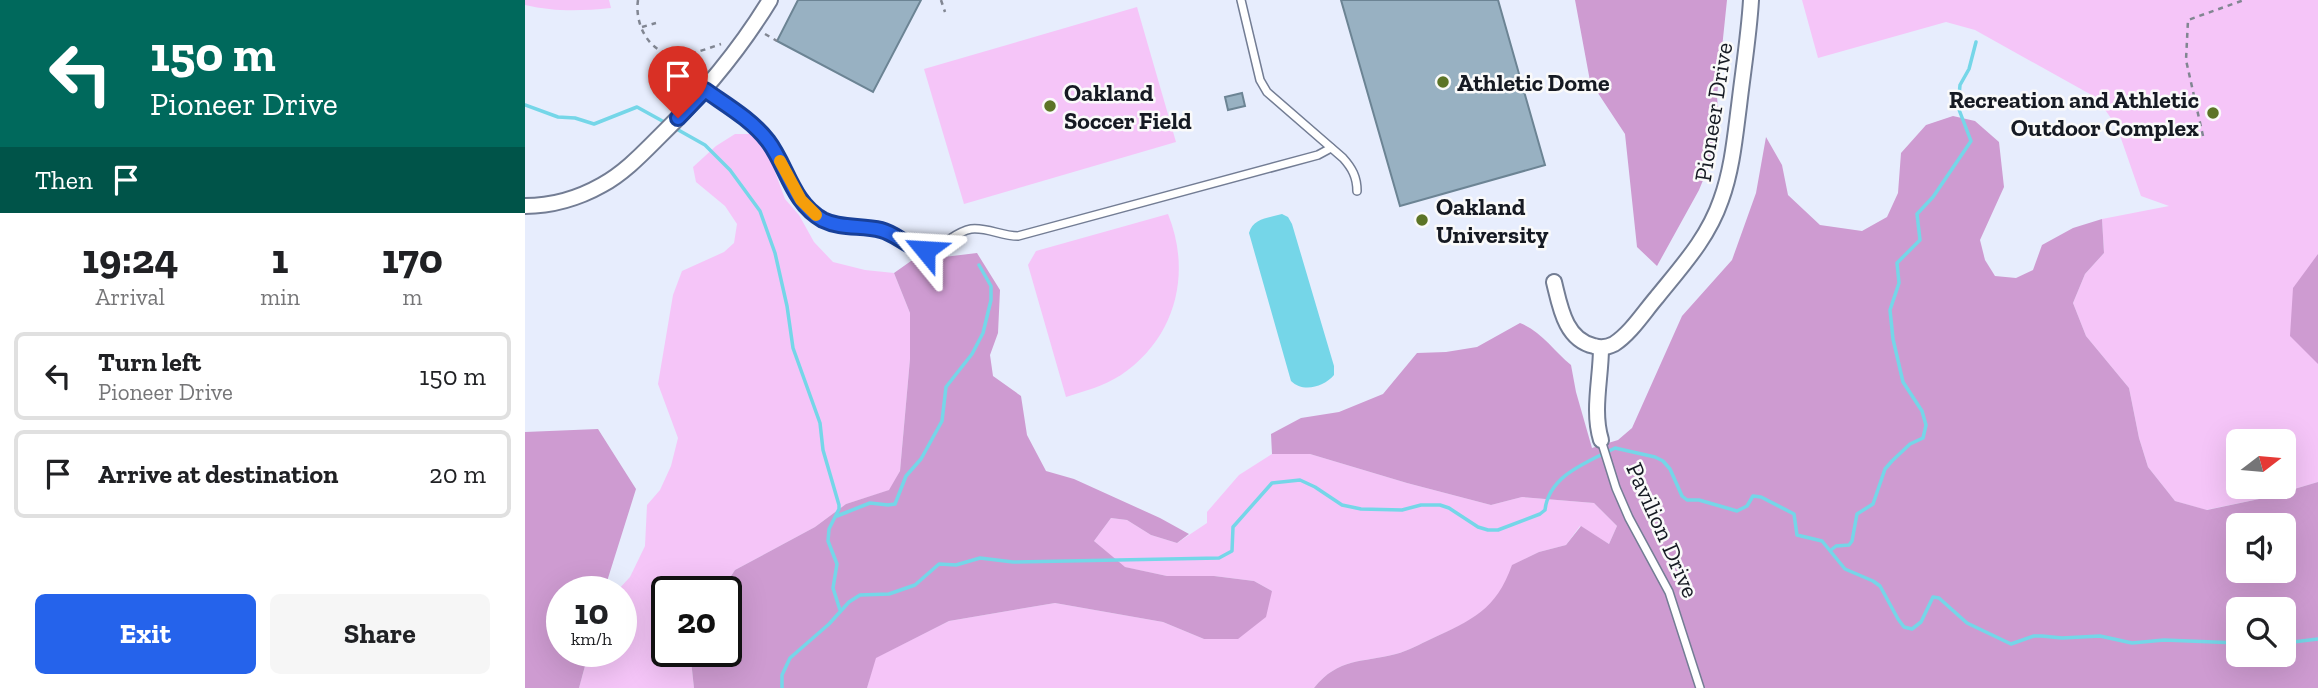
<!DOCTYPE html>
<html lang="en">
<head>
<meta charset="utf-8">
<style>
	body { margin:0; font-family:"Zilla Slab",serif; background:#f6f6f6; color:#202124; height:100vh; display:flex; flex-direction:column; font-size:26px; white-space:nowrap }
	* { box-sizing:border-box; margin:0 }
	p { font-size:23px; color:#757577 }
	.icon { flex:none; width:38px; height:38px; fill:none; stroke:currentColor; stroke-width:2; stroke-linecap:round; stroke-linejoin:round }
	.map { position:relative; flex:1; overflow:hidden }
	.side { display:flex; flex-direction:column; background:#fff; width:525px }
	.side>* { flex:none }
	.banner { background:#00695c; color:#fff; overflow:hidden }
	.needle { width:46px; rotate:74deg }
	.buttons { position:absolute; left:1701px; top:429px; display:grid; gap:14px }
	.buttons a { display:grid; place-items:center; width:70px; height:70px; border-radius:10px; background:#fff; box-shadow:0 7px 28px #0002; font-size:35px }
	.speed { position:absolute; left:21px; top:576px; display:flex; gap:14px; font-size:35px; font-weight:700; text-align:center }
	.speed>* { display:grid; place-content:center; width:91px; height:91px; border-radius:50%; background:#fff; box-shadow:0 7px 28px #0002; line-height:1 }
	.speed small { font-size:18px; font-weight:400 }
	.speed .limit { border:4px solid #111; border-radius:10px; background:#fff; color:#111 }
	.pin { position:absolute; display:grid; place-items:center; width:60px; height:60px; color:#fff; margin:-72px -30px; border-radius:50% 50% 50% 0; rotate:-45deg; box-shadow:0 0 7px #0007 }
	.pin .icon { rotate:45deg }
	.me { position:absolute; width:77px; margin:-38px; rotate:297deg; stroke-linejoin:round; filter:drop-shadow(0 0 5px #0008) }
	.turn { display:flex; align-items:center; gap:24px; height:147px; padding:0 35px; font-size:32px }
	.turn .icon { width:91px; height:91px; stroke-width:2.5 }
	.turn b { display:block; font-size:49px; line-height:60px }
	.then { display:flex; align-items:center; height:66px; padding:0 35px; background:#0003; gap:14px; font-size:26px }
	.eta { display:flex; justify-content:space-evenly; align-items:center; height:119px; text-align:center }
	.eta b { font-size:42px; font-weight:800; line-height:49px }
	.action { display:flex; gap:14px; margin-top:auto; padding:14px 35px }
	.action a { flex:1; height:80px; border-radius:10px; background:#2563eb; color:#fff; font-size:28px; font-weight:800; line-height:80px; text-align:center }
	.action a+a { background:#f6f6f6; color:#202124 }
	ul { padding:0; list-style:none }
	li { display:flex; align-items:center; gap:21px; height:88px; margin:0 14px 10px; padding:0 21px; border:4px solid #e0e0e0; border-radius:10px }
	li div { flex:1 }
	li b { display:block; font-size:26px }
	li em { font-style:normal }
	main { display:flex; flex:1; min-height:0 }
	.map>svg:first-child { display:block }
	.green { fill:#f5c5f8; fill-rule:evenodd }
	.forest { fill:#ce9bd1; fill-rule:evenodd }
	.water { fill:#75d6e8 }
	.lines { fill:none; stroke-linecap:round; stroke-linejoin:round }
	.stream { stroke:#75d6e8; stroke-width:3.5 }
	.building { fill:#98b1c2; stroke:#6c8494; stroke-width:2 }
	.service-casing { stroke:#737d94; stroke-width:10 }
	.minor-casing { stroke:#737d94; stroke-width:18 }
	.path { stroke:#818692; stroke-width:2.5; stroke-dasharray:5 5; stroke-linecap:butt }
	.service { stroke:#fff; stroke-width:7 }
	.minor { stroke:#fff; stroke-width:14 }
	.route-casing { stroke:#184099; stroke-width:18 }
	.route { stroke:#2563eb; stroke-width:12 }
	.slow { stroke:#f59e0b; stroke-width:12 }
	.poi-dot { fill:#5c7426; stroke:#fafafa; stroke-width:2.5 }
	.labels { text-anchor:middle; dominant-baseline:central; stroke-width:5; stroke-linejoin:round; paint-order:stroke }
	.poi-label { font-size:24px; font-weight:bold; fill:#161a23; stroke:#fafafa; text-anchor:start }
	.street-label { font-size:24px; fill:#161a23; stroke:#fafafa }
</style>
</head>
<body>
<main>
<section class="side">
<div class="banner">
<div class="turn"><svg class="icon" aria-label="left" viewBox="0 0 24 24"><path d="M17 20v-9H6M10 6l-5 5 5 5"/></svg><div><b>150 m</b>Pioneer Drive</div></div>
<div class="then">Then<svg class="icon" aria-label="arrive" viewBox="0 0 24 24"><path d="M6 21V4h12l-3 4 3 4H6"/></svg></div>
</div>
<div class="eta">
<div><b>19:24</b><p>Arrival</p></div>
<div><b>1</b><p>min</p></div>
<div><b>170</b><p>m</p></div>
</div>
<ul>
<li><svg class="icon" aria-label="left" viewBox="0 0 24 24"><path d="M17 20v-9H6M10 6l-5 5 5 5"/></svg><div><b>Turn left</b><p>Pioneer Drive</p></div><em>150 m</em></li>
<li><svg class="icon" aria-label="arrive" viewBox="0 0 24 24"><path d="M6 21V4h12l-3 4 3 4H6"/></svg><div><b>Arrive at destination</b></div><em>20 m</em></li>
</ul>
<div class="action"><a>Exit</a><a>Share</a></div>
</section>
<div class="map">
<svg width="1793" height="688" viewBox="0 0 1793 688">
	<rect width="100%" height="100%" fill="#e7edfd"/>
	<!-- green -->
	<g class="green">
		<path d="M0,0H84L86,8C56,11 30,12 0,5Z"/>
		<path d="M1277,0H1793V482L1739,498L1681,510L1650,501L1623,467L1614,438L1604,388L1561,336L1548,303L1560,274L1579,253L1577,219L1644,206L1616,196L1592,127L1572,98L1450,30L1421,22L1293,58ZM1713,441H1759V486H1713Z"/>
		<polygon points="612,7 651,142 439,204 399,69"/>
		<polygon points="210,134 228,134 242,150 260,199 274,215 289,242 308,262 340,270 369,273 385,313 385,359 375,471 365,490 321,504 290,527 210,570 196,591 142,592 142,651 165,651 169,688 54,688 64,651 96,651 96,592 92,591 105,577 120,546 122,505 135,490 146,466 153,438 133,384 148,295 157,271 199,252 209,243 212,224 200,206 171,182 168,167 191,146"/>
		<path d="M643,214C667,273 651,338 596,375C579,386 560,391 541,397L503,265L511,251Z"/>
		<path d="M747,454H785L882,483L966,505L997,497L1069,503L1092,526L1084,544L1055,526L1041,545L1014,552L988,565C971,610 948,620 906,639C895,644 883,651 871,654C837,663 814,657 789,688H342L350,658L424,621L530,603L638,622L679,639L747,591L729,581L689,576H642L599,567L569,541L586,518L602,520L626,535L652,543L682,523V512L714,475Z"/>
	</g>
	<!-- forest -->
	<g class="forest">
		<polygon points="1050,0 1202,0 1192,96 1195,139 1174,190 1132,266 1112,247 1100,134 1065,81"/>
		<path d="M1428,116L1450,121L1474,142L1479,187L1455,240L1460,260L1470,276L1491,278L1508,270L1517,245L1548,228L1577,219L1579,253L1560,274L1548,303L1561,336L1604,388L1614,438L1623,467L1650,501L1682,510L1739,498L1793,482V688H789C814,657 837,663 871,654C883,651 895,644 906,639C947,620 971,610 987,565L1014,552L1041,545L1056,526L1084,544L1092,526L1069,503L997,497L966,505L882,483L785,454H747L746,434L776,418L814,412L858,394L892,353L921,352L952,347L995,323C1016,331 1029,351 1046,365L1051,392L1067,448L1093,440L1107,428L1157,316L1207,260L1231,193L1241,137L1257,165L1263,195L1295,225L1337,231L1362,217L1373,193L1376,153L1401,125ZM1713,525H1759V570H1713ZM1713,609H1759V654H1713Z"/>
		<polygon points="452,253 475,290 473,333 465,355 468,376 496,396 502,435 521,471 549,479 635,518 664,534 652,543 626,535 602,520 586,518 569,541 600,567 642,576 689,576 729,581 747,591 741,617 713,639 679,639 638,622 530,603 424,621 351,658 342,688 169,688 165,651 201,651 201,592 196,591 210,570 290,527 321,504 364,490 375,471 385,359 385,313 369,273 386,261"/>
		<polygon points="1793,254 1793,364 1765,336 1768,288"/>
		<polygon points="73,429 111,489 79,591 37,592 37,651 64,651 54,688 0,688 0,432"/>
	</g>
	<!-- water -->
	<path class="water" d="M757,214L763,217L767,224L809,366V375C799,387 778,393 766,381L724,233C728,218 743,218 757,214Z"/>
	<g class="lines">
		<!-- stream -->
		<g class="stream">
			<polyline points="0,105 33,117 50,118 69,124 112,107 141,123"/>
			<polyline points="148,127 180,145 205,170 235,211 250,253 262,306 268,348 295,423 298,450 314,505 314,509 304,529 303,541 312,564 308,588 315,610"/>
			<polyline points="312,516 345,503 363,505 370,504 381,476 396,459 417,421 421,387 447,354 458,333 466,300 466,286 454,265"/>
			<polyline points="1306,550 1311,546 1324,545 1327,541 1332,514 1348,504 1360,469 1367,461 1385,444 1398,438 1401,425 1397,411 1378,382 1368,339 1365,310 1374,283 1372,263 1395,240 1392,214 1408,197 1446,141 1433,107 1435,85 1444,69 1451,42"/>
			<polyline points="1759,640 1768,642 1793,639"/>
			<path d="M257,688V675L265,658L304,624L324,602L335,595L364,594L390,585L414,564L431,565L455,558L488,562L694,558L707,551L708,527L747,483L775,480L790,487L817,505L836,509L877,510L896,505H915L924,508L953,527L963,530H973L1015,514L1020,510C1024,475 1063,462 1090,448L1130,457L1138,461L1145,469L1157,496L1162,500H1174L1212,511L1222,506L1228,496L1236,497L1269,514L1272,535L1297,541L1320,569L1348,581L1355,586L1373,619L1379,627L1387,629L1396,622L1408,597L1414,598L1442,623L1486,644L1509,636H1517L1537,638L1575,636L1607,643L1639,640L1713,643"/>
		</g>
	</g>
	<!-- building -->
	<g class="building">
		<polygon points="273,0 396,0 348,92 252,41"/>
		<polygon points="816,0 973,0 1020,165 875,206"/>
		<polygon points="717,93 720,106 703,110 700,97"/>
	</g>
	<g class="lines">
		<defs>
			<g id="service">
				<path d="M716,0L735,80L742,92L818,158C827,168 832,177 832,191"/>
				<path d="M180,90C201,105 226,119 242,140C262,166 267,201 296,219C315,230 338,224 359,230C372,235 383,249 397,250C415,251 428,232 446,229C462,227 476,236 493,236L793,155L806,148"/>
				<polyline points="1076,440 1091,488 1104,518 1144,592 1175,688"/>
			</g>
			<g id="minor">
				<path d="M0,206C26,206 54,198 77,185C99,173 117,154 134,137C177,95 214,51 245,0"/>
				<path d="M1029,282C1035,306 1040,340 1069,346C1075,348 1083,347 1089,344C1106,333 1119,312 1132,297C1157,266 1183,238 1196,200C1207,170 1210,137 1214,106C1218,71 1224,35 1226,0"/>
				<path d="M1076,348C1076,378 1067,411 1076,440"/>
			</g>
		</defs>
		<!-- service casing -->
		<use href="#service" class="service-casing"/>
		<!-- minor casing -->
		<use href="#minor" class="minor-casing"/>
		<!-- path -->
		<g class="path">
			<path d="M113,0C109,27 127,59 159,55C171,53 184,48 196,44"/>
			<polyline points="416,0 420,12"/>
			<polyline points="117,27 131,23"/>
			<polyline points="240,34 252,41"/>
			<polyline points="1678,136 1661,60 1663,20 1719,0"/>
		</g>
		<!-- service -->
		<use href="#service" class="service"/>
		<!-- minor -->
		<use href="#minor" class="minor"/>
	</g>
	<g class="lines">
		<defs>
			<path id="route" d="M153,118L180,90C201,105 226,119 243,141C262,166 267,203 298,220C316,229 337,225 356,230C372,234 383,248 400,250"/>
		</defs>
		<!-- route casing -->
		<use href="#route" class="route-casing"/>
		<!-- route -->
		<use href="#route" class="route"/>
		<!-- slow -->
		<polyline class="slow" points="255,161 276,200 291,215"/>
	</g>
	<!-- markers -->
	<g class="poi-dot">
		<circle cx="918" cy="82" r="7"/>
		<circle cx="525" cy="106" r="7"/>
		<circle cx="1688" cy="113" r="7"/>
		<circle cx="897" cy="220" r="7"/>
	</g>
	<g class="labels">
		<!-- poi labels -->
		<g class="poi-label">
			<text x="932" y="82">Athletic Dome</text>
			<text x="539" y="92">Oakland<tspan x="539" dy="28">Soccer Field</tspan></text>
			<text x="1674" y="99" text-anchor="end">Recreation and Athletic<tspan x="1674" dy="28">Outdoor Complex</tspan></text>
			<text x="911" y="206">Oakland<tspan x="911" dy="28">University</tspan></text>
		</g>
		<!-- street labels -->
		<g class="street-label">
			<text transform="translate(1188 112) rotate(-81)">Pioneer Drive</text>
			<text transform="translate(1138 530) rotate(66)">Pavilion Drive</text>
		</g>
	</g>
</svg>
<div class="buttons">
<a><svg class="needle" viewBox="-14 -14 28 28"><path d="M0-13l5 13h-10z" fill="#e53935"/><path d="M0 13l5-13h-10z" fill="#757577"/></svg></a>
<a><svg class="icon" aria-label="sound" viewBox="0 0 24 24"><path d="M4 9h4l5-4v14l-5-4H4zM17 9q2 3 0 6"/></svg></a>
<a><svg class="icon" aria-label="search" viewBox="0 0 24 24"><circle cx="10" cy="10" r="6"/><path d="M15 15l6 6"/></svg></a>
</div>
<div class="speed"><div>10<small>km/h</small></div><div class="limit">20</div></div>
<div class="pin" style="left:153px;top:118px;background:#d93025"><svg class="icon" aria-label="arrive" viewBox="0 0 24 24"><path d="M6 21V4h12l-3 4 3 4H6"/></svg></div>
<svg class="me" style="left:400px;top:250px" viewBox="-20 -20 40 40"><path d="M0-17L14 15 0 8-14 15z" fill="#2563eb" stroke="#fff" stroke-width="4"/></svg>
</div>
</main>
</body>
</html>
